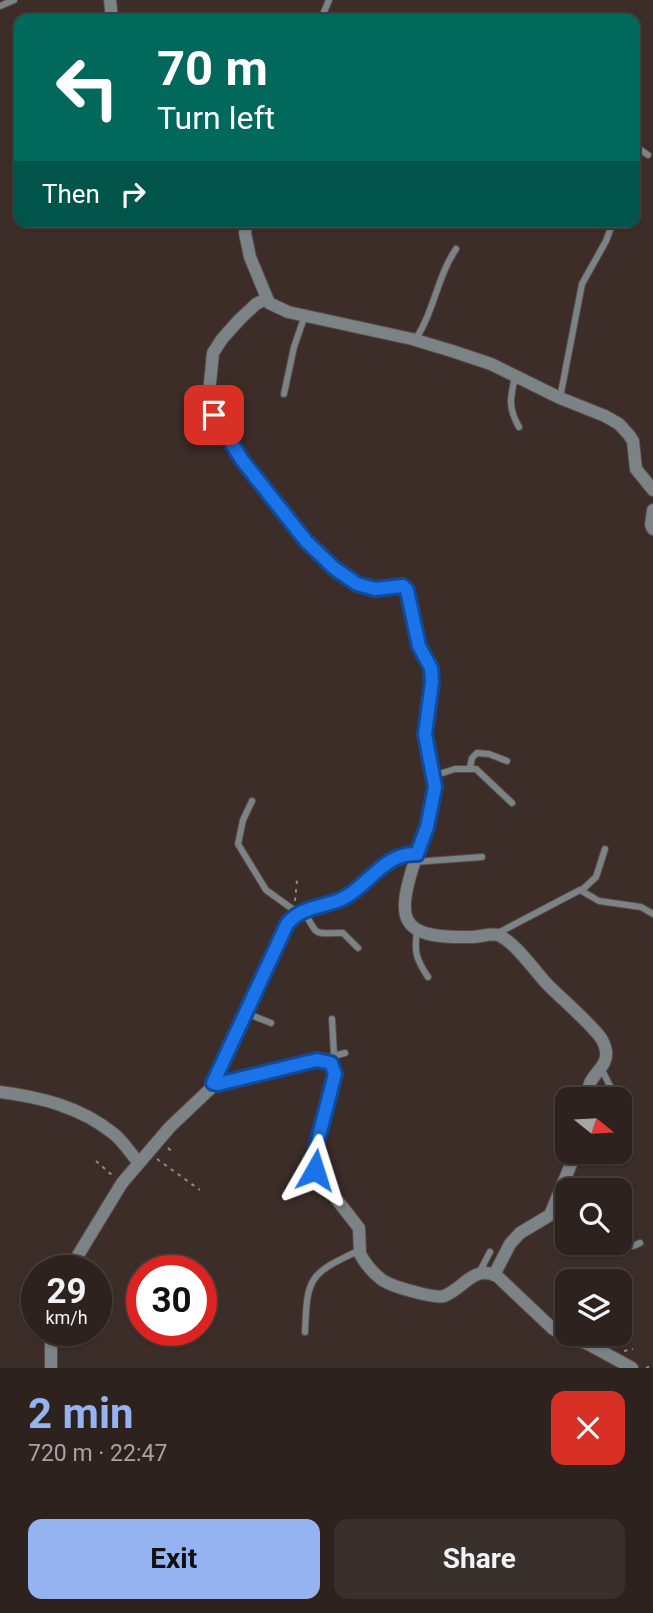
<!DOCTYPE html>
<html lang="en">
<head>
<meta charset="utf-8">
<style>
	body { margin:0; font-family:Roboto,sans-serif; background:#392f2b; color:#f1f3f6; height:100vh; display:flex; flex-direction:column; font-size:26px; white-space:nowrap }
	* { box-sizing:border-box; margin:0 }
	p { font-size:23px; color:#a7a4a4 }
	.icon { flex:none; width:38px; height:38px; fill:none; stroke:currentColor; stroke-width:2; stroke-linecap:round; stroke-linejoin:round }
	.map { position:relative; height:1368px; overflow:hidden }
	.drawer { display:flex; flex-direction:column; background:#2d221e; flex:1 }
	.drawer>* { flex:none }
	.top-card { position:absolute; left:14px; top:14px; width:626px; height:214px; border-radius:14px; box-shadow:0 2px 5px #0004,0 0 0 2px #483f3c; background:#00695c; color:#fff; overflow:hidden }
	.needle { width:46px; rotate:108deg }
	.controls { position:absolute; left:555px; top:1087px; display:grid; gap:14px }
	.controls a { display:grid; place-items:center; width:77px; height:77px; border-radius:14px; background:#2d221e; box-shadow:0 2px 5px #0004,0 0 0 2px #483f3c; font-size:35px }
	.speed { position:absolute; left:21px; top:1255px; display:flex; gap:14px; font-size:35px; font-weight:700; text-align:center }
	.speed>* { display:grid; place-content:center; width:91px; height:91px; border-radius:50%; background:#2d221e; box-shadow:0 2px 5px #0004,0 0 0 2px #483f3c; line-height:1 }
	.speed small { font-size:18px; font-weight:400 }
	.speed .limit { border:10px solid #d22; background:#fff; color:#111 }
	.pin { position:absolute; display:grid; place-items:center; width:60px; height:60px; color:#fff; margin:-30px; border-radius:14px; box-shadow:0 4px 10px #0006 }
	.me { position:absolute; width:77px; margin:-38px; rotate:6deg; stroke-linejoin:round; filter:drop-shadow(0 0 5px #0008) }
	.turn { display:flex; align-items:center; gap:24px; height:147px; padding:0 28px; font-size:32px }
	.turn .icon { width:91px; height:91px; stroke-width:2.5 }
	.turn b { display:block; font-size:49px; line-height:60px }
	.then { display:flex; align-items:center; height:66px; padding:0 28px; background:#0003; gap:14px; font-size:26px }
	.round { display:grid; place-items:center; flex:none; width:74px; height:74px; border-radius:14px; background:#392f2b }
	.headline { display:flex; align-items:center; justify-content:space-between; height:119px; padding:0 28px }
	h1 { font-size:42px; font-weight:700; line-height:52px; color:#95b2f1 }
	.cta { display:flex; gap:14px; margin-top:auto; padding:14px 28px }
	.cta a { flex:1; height:80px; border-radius:14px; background:#95b2f1; color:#111; font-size:28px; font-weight:700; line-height:80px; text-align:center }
	.cta a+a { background:#392f2b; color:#f1f3f6 }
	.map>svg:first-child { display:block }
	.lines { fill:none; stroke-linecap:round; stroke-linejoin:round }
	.lane-casing { stroke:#584a45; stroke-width:8 }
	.street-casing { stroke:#584a45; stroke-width:14 }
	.path { stroke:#958884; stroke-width:2; stroke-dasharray:3.5 5; stroke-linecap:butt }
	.lane { stroke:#7b8386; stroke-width:6 }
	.street { stroke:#7b8386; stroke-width:12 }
	.route-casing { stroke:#114b97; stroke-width:18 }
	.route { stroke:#1a73e8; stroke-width:12 }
</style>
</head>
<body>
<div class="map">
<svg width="653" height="1368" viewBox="0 0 653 1368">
	<rect width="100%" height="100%" fill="#3c2d28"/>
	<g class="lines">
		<defs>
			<g id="lane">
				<polyline points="0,6 14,0"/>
				<polyline points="321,19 329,0"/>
				<polyline points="635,146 648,155"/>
				<path d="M415,340C434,312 437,277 456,249"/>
				<path d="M515,377C510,398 508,408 519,427"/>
				<polyline points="284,394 294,347 305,315"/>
				<polyline points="560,398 582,284 606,241 613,222"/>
				<polyline points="470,767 472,758 477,753 489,754 507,761"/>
				<polyline points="433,776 455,769 476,769 512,803"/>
				<polyline points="252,801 243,820 238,844 266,890 298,913"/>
				<polyline points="414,862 482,857"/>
				<polyline points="582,890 596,877 605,849"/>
				<path d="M304,911C319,940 315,932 343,933L358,948"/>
				<path d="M417,931C414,952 416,959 428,977"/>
				<polyline points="498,933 580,890 599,901 641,907 653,914"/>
				<polyline points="246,1013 271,1023"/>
				<polyline points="332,1019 334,1055"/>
				<polyline points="330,1057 345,1053"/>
				<polyline points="601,1068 616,1098"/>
				<polyline points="550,1215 567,1219"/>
				<polyline points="619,1242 633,1246 640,1243"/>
				<polyline points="479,1273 490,1252"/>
				<path d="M305,1332C307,1277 309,1274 358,1251"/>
			</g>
			<g id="street">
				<polyline points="110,0 112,19"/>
				<polyline points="246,222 245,233 250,257 269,303 288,312 412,339 452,351 491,364 560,398 605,416 619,424 629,435 633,441 636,469 653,490"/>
				<polyline points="266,299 256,304 239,320 222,339 213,353 208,403 242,460 306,541 333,568 357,584 375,589 395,585 403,586 407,590 419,646 431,668 432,682 425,734 435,787 434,798 423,841 417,854"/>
				<polyline points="653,510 651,525 653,529"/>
				<path d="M213,1083L287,924C302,906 321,907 342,899C368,887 384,852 417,854C396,918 395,939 472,937C480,937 490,933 498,935C515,942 534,970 547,984C563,1000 581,1015 596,1032C601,1037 605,1045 606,1051C608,1065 595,1072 590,1083C588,1088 588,1094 588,1099"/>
				<path d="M0,1092C40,1097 81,1107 114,1134C123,1141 131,1154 139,1163"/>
				<path d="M69,1270L122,1183L170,1127L210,1089L213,1083L218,1084L317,1060H326L334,1067L335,1074L314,1155V1163L319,1177L359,1228L360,1254C365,1263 373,1273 381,1279C389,1286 435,1299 444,1296C465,1288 472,1265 497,1276L553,1329L590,1345L632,1368"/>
				<polyline points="494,1275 510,1244 520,1233 550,1215 576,1152"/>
				<polyline points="51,1368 51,1330"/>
			</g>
		</defs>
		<!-- lane casing -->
		<use href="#lane" class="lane-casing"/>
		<!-- street casing -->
		<use href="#street" class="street-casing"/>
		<!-- path -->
		<g class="path">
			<polyline points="295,901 297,880"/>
			<polyline points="168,1148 173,1152"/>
			<polyline points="157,1159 200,1190"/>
			<polyline points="96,1161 113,1176"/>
			<polyline points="624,1351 633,1349"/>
			<polyline points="646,1368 653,1364"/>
		</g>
		<!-- lane -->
		<use href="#lane" class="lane"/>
		<!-- street -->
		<use href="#street" class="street"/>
	</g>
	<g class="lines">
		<defs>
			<path id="route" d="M214,415L242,460L306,541L334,568L357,584L375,589L403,586L407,590L419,646L431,668L432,682L425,734L435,787L427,827L417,854C384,852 368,887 342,899C321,908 302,906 287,924L213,1083L218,1084L317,1060L331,1063L335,1074L314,1155L315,1170"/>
		</defs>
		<!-- route casing -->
		<use href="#route" class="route-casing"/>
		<!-- route -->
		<use href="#route" class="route"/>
	</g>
</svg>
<div class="controls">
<a><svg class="needle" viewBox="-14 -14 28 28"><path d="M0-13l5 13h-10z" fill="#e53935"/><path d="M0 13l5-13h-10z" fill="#a7a4a4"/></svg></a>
<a><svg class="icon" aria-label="search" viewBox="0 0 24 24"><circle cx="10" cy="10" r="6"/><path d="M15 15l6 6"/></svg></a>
<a><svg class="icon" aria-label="layers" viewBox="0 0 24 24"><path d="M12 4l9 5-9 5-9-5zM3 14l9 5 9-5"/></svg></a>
</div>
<div class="speed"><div>29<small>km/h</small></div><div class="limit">30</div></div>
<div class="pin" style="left:214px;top:415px;background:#d93025"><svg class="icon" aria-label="arrive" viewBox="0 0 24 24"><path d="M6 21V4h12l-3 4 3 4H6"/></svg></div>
<svg class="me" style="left:315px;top:1170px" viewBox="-20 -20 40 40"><path d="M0-17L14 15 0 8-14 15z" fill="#1a73e8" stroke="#fff" stroke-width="4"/></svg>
<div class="top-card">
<div class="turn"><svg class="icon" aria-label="left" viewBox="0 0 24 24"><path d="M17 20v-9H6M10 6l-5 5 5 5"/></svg><div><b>70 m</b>Turn left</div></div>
<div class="then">Then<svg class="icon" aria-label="right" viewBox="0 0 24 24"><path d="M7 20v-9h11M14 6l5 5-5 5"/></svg></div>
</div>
</div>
<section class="drawer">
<div class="headline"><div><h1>2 min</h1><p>720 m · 22:47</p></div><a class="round" style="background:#d93025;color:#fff"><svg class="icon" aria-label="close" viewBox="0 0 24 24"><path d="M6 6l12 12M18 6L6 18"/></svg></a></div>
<div class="cta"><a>Exit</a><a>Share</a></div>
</section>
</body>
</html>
